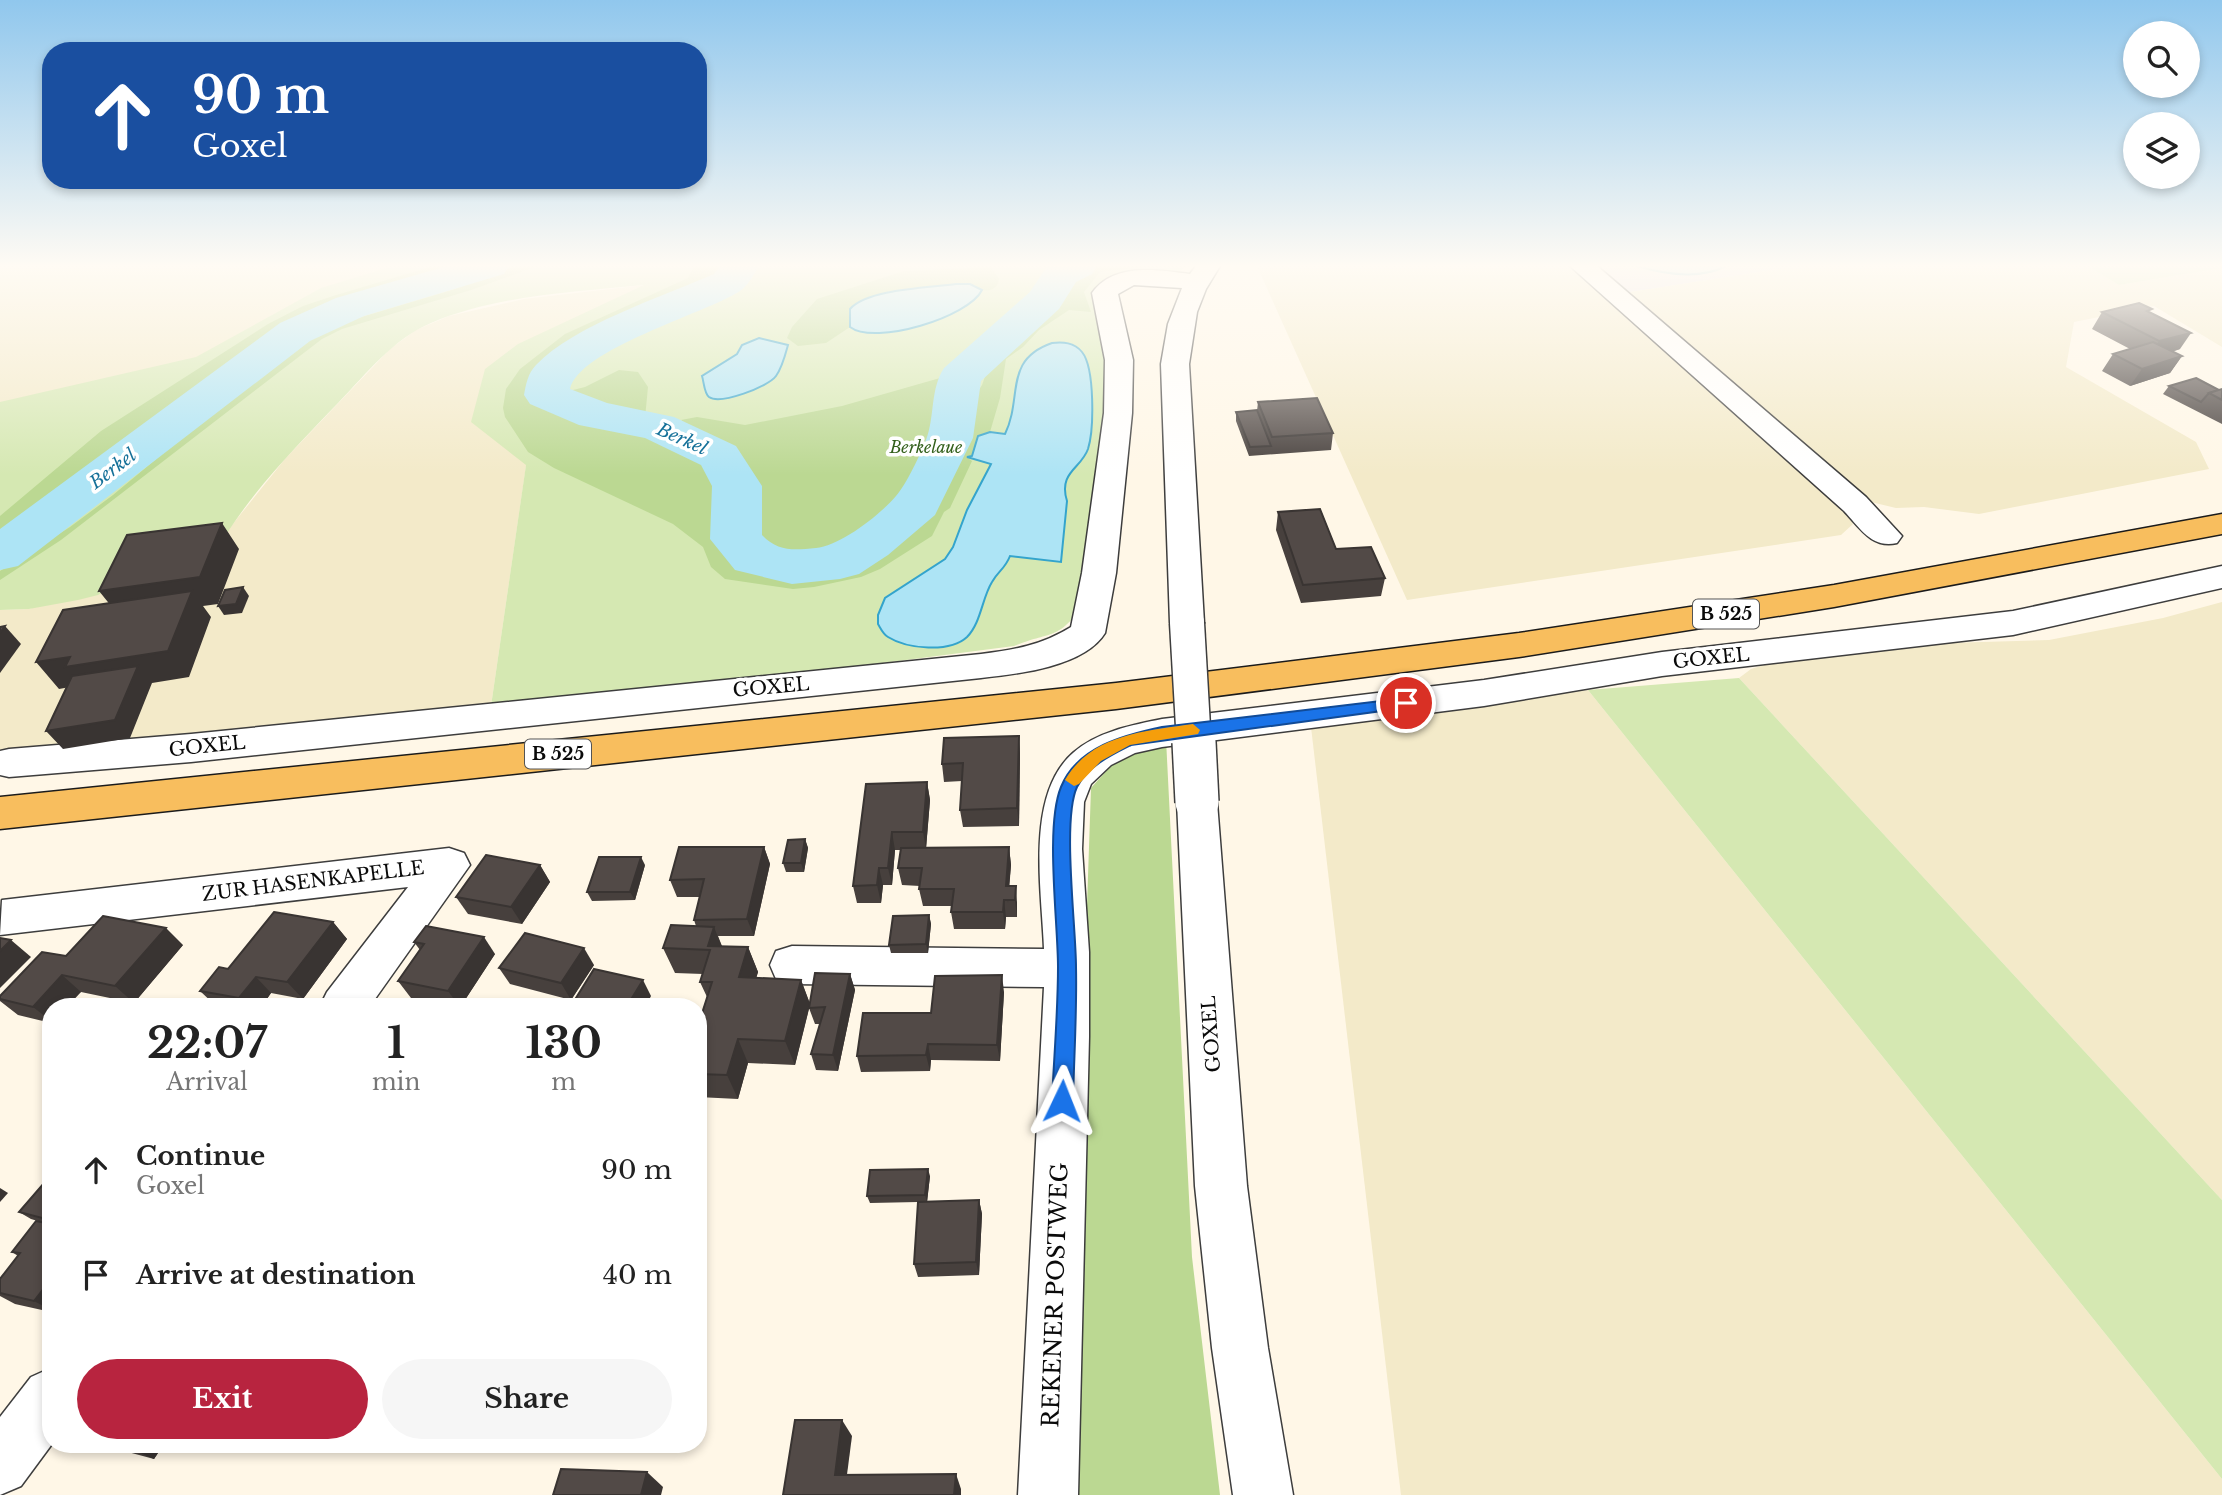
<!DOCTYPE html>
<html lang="en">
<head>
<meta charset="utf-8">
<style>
	body { margin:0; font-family:"Libre Baskerville",serif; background:#f6f6f6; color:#222; height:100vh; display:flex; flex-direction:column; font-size:26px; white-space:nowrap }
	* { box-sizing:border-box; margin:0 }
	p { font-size:23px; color:#767676 }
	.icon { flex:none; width:38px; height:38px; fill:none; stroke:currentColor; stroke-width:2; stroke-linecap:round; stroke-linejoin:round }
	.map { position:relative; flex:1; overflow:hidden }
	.drawer { position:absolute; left:42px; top:998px; width:665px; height:455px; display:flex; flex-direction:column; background:#fff; border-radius:28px; box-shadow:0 4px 10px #0003 }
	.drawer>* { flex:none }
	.top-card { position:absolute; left:42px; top:42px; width:665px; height:147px; border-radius:28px; box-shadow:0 4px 10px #0003; background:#1a4fa0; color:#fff; overflow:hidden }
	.fabs { position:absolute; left:2123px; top:21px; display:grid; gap:14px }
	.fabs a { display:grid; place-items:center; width:77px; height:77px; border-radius:50%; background:#fff; box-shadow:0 4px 10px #0003; font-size:35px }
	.pin { position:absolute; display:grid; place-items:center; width:60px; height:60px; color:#fff; margin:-30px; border:4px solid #fff; border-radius:50%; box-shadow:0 2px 7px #0007 }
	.me { position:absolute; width:77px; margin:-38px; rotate:2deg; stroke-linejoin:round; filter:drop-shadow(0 0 5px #0008) }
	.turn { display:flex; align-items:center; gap:24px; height:147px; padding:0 35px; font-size:32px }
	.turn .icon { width:91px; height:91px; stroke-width:2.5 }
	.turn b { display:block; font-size:49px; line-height:60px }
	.eta { display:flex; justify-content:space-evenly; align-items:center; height:119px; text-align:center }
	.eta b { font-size:42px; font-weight:700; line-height:49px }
	.button { display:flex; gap:14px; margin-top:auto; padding:14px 35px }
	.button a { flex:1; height:80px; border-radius:42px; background:#b8243f; color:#fff; font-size:28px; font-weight:700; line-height:80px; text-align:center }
	.button a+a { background:#f6f6f6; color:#222 }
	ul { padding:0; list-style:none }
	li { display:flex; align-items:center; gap:21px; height:105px; padding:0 35px }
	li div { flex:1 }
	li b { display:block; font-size:26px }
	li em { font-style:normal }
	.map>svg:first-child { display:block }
	.industrial { fill:#e7dde9 }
	.farmland { fill:#f3eac9 }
	.green { fill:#d5e8b2 }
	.forest { fill:#bbd892 }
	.water { fill:#ade4f5; stroke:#34a4cc; stroke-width:2 }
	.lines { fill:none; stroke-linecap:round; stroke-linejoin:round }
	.river { fill:#ade4f5; fill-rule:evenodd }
	.minor-casing { stroke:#3d3d3d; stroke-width:3 }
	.primary-casing { stroke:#1b1b1b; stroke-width:3 }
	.minor { fill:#fff; fill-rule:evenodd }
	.primary { fill:#f8be5e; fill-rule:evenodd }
	.minor-bridge-far1-casing { stroke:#3d3d3d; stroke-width:37; stroke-linecap:butt }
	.minor-bridge-casing { stroke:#3d3d3d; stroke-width:46; stroke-linecap:butt }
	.minor-bridge-far1 { stroke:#fff; stroke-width:34 }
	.minor-bridge { stroke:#fff; stroke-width:43 }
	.wall { fill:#47403d }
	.shaded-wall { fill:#393432 }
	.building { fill:#524a47; stroke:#393432; stroke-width:2 }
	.route { fill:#1a73e8; stroke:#114b97; stroke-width:2 }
	.slow { fill:#f59e0b }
	.labels { text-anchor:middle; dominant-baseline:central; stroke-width:7; stroke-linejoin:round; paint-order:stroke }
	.far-park-label { font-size:16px; font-style:italic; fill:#33601c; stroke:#fff }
	.far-water-label { font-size:18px; font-style:italic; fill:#167199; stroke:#fff }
	.shield { fill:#fff; stroke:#545454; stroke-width:2 }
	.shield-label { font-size:18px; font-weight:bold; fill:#0a0a0a }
	.street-label { font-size:19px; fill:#0a0a0a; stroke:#fff }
	.near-street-label { font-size:23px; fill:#0a0a0a; stroke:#fff }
</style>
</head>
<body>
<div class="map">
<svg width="2222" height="1495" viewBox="0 0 2222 1495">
	<rect width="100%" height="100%" fill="#fff7e7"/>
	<!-- industrial -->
	<polygon class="industrial" points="1592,266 1798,266 1624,293"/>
	<!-- farmland -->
	<g class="farmland">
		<polygon points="0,266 433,266 0,516"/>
		<polygon points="1257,266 1571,266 1848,509 1853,524 1841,535 1407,600"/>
		<polygon points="1798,266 2087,266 2119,285 2222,268 2222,347 2154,306 2074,322 2066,367 2196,442 2209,469 1979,514 1924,507 1896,508 1871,502 1624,293"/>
		<polygon points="654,284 528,452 491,706 0,774 0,610 29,609 215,553 228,530 285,459 390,349 416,330 449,316 524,299"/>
		<polygon points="2222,602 2222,1200 1739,678 1751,669 1771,663 1948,643 2049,640 2163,618"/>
		<polygon points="1588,690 2222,1479 2222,1495 1401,1495 1311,727"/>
	</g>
	<!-- green -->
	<g class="green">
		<path d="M393,266H1189L1179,271L1108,277L1098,289L1111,368L1085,604C1055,642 1054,630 1014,646L829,670L491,706L526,465L471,422L485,369L518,344L644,285C574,292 497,295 431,323C393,339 367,373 339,402C294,449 247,496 215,553L130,578L98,595L78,600L29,609L0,610V402L196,357L321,288Z"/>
		<polygon points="2087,266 2222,266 2222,268 2119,285"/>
		<polygon points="1739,678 2222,1200 2222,1479 1588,690"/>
	</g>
	<!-- forest -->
	<g class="forest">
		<polygon points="433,266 470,266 333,305 265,338 88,466 0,538 0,516 101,431 268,324 303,306 333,296"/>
		<polygon points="516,266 538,266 471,290 342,329 322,339 61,540 0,580 0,571 70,527 113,495 270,364 312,335 338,324 452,290"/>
		<polygon points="694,266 723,266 714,278 684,294 576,344 544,368 531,384 531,399 559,414 588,423 646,432 695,453 719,485 717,521 725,547 744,563 768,572 804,577 829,575 873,561 890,551 936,510 967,448 973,399 982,385 988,368 1017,343 1031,327 1055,308 1071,277 1094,266 1152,266 1100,272 1084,292 1091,312 1069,310 1039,330 1023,347 1006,359 1000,398 990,432 978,436 972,457 968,458 972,461 950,508 944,512 932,536 880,569 861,577 814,587 793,589 725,579 711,567 703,547 673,524 554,468 528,452 505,417 503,408 506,389 520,369 565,334 688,278"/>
		<path d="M991,267L999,279C998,285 996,288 990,290C980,292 969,285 958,284C945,284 874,293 864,300C858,303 853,311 849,316L850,327L826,343L798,346L787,338L792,327L817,299L904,271Z"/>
		<polygon points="619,370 638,372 648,387 645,418 613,412 561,393 585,387"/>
		<polygon points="947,376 953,376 923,471 901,498 882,512 856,543 839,555 813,560 759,554 745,540 748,487 739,451 695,431 681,420 697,417 745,425 842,406"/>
		<polygon points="1166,739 1192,1257 1220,1495 1067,1495 1091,788 1117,759"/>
	</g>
	<!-- water -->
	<g class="water">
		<path d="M1637,266H1726C1699,280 1664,274 1637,266Z"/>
		<path d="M956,284H970L982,290C969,317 875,346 850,327V309C868,289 928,288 956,284Z"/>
		<path d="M759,338L788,345C785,356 782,368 776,376C768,387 720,405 709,397C704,393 704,382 702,376L737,354L742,345Z"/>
		<path d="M1052,343C1063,342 1074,342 1082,352C1095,368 1094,430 1088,449C1081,469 1058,472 1067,501L1061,562L1010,556C1005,569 998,571 992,582C982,598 981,623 967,637C950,653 907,649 888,637C883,634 881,629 878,624V615L885,598L945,559L953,547L967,510L991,464L967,457L972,456L978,436L990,432L1005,434C1023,397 1003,360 1052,343Z"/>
	</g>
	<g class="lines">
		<!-- river -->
		<g class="river">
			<polygon points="447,266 509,266 504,274 364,316 310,341 18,566 0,570 0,529 280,323 336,298"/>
			<path d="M720,266H759C754,274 748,286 740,291C704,314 579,349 570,389L607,403L674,417L736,446L762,486V535C778,552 794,550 816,548C840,546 880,515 896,496C906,485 920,455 926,440C935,417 930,389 944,368L1030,292L1047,266H1097L1092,274L1076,282L1059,309L981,381L973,438L935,515L888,555L859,574L840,579L792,584L735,570L710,539L712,486L701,465L645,438L579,425L530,404L524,395C526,384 528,373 536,365C574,325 662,297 714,274Z"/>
		</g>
		<defs>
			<g id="minor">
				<path d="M1196,266H1220L1206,289L1197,312L1189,364L1204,623L1199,631L1187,635L1175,631L1170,623L1161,364L1168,324L1182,288L1134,285L1118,294L1133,360L1132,413L1116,573L1105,633C1084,667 1017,674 981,678L191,762L9,777L0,775V751L9,749L191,734L981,654C1014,650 1042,645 1071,627L1082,573L1104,413L1105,360L1092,293C1114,262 1158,270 1190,274Z"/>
				<path d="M1570,266H1597L1866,497L1902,536L1897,543C1872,549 1860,528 1844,511Z"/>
				<path d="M2222,566V588L2013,635L1662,676L1484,706L1162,747L1135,753L1111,765L1091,784L1084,802L1082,849L1089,952V1037L1078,1495H1018L1044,987L792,984L776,979L770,965L776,951L792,946L1044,949C1042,891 1025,795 1073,753C1096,732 1132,725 1162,719L1484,680L1662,652L2013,611Z"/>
				<polygon points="1197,787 1211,791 1217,802 1247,1186 1268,1348 1293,1495 1233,1495 1212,1348 1195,1186 1177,802 1183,791"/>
				<polygon points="449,848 464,853 470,865 370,1006 320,1006 327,992 408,887 0,935 2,900"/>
				<polygon points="51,1368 52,1444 21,1486 0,1495 0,1417 31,1377"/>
			</g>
			<polygon id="primary" points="2222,514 2222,534 1834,607 1519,657 1116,709 0,829 0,797 1116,683 1519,633 1834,585"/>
		</defs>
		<!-- minor casing -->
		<use href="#minor" class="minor-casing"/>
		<!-- primary casing -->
		<use href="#primary" class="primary-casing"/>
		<!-- minor -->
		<use href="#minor" class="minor"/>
		<!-- primary -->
		<use href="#primary" class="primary"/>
		<defs>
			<polyline id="minor-bridge-far1" points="1187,623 1194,744"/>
			<polyline id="minor-bridge" points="1194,742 1197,802"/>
		</defs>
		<!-- minor-bridge-far1 casing -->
		<use href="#minor-bridge-far1" class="minor-bridge-far1-casing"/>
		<!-- minor-bridge casing -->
		<use href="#minor-bridge" class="minor-bridge-casing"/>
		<!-- minor-bridge-far1 -->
		<use href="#minor-bridge-far1" class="minor-bridge-far1"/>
		<!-- minor-bridge -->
		<use href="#minor-bridge" class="minor-bridge"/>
	</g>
	<!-- wall -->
	<g class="wall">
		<polygon points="2102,312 2150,312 2180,349 2172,352 2182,356 2170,373 2130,386 2102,371 2113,354 2130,349 2092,329"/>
		<polygon points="2169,386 2219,390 2222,389 2222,424 2163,394"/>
		<polygon points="1258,402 1333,433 1331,450 1249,456 1236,421 1236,412 1257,411"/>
		<polygon points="1278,512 1336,549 1385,578 1381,596 1301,603 1276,530"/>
		<polygon points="1019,736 1020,754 1019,826 963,827 960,810 962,781 944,782 942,764"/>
		<polygon points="927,782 930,800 926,848 1009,847 1011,865 1009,886 1017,903 1017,917 1006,917 1005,929 954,929 951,912 952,906 923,906 919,889 920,886 902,885 898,868 901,850 895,850 892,885 883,885 881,903 857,903 853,886"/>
		<polygon points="805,839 808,848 804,872 786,872 783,863"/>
		<polygon points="764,847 770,864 754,936 718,936 722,946 748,947 758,972 756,978 801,980 810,1004 850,974 855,990 838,1071 816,1070 811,1054 820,1024 815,1024 809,1008 810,1005 795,1065 748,1063 738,1099 698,1097 698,1026 707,997 700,982 703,974 675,973 663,948 696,926 694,920 700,897 677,897 670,880"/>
		<polygon points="540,865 550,882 522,924 468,914 456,897"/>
		<polygon points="645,865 635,900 592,901 587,892"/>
		<polygon points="929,915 931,924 928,953 891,953 889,945"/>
		<polygon points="333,922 347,939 303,999 271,993 262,1006 216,1006 200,991 228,969"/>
		<polygon points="414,942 495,954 461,1006 455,1006 411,998 398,981 420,950"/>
		<polygon points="183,945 134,1003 81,992 51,1006 51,1023 18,1015 0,1001 0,996 66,956"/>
		<polygon points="594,965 571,1000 510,984 499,968"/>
		<polygon points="1004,992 1000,1061 931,1060 930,1071 861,1072 857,1056 931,1013"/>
		<polygon points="51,1175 51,1312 15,1304 0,1296 0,1279 18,1256 12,1252 41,1222 31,1219 19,1212"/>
		<polygon points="930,1176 927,1202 979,1200 982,1214 979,1275 918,1277 914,1264 918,1202 870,1203 867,1196"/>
		<polygon points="98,1444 164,1444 154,1459"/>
	</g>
	<!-- shaded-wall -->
	<g class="shaded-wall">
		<polygon points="2191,333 2180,349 2148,358 2159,341"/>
		<polygon points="2182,356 2170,373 2130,386 2142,369"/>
		<polygon points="222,523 239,549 218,604 203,606 211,617 189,677 152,683 130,738 63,749 46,731 81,685 59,689 36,662 120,617 99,591"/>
		<polygon points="243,587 249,596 242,613 224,615 218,606"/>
		<polygon points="5,626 21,644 0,673 0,633"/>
		<polygon points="1019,736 1020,754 1019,826 1017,808"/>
		<polygon points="927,782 930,800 926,849 923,832"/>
		<polygon points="892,832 895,850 892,885 888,868"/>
		<polygon points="805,839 808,848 804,872 801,863"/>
		<polygon points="764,847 770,864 754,936 747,919"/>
		<polygon points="1009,847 1011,865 1008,903 1006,886"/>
		<polygon points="641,857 645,865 635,900 630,892"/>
		<polygon points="540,865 550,882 522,924 511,907"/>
		<polygon points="879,868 883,885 881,903 877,885"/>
		<polygon points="1016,886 1017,903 1017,917 1015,900"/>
		<polygon points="1004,900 1006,917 1005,929 1003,912"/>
		<polygon points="929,915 931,924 928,953 926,944"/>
		<polygon points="333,922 347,939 303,999 287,982"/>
		<polygon points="714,927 724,952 708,946"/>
		<polygon points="166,928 183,945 134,1003 115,986"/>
		<polygon points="484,937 495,954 461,1006 459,1006 448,991"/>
		<polygon points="11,940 31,957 0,988 0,951"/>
		<polygon points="748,947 758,972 749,1002 739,977"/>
		<polygon points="584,948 594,965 571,1000 561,983"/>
		<polygon points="850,974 855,990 838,1071 833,1055"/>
		<polygon points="62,975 81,992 68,1006 51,1006 51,1021 33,1007"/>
		<polygon points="1002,975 1004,992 1000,1061 997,1045"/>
		<polygon points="256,977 271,993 262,1006 247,1006 239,998"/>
		<polygon points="643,980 651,996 646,1006 627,1006"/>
		<polygon points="801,980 810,1004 795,1065 785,1041"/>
		<polygon points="738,1039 748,1063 738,1099 727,1075"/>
		<polygon points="928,1044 931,1060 930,1071 926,1055"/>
		<polygon points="928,1169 930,1176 927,1202 925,1195"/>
		<polygon points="698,1179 704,1188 698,1203"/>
		<polygon points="0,1188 8,1193 0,1202"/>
		<polygon points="979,1200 982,1214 979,1275 976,1262"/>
		<polygon points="51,1279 51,1310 34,1301"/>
		<polygon points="698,1302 707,1315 698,1353"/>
		<polygon points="842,1420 852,1436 845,1490 835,1475"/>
		<polygon points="120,1444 164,1444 154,1459"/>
		<polygon points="647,1472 663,1487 661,1495 641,1495"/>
		<polygon points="956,1474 961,1489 961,1495 954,1495"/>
	</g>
	<!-- building -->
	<g class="building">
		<polygon points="2139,303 2152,309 2147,311 2191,333 2159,341 2102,312"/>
		<polygon points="2153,342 2182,356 2142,369 2113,354"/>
		<polygon points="2196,378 2219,390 2209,393 2201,402 2169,386"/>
		<polygon points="2222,389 2222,400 2209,393"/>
		<polygon points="1317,398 1333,433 1272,437 1258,402"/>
		<polygon points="1257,410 1271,446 1250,447 1236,412"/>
		<polygon points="1320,509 1336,549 1371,547 1385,578 1303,585 1278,512"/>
		<polygon points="222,523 200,577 99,591 127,535"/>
		<polygon points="243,587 236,604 218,606 225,590"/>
		<polygon points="192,591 168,651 65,667 70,657 36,662 63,610"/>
		<polygon points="5,626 0,633 0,627"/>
		<polygon points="138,666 115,720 46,731 72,676"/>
		<polygon points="1019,736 1017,808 960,810 963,763 942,764 944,738"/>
		<polygon points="927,782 923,832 892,832 888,868 879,868 877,885 853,886 866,784"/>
		<polygon points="805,839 801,863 783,863 788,840"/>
		<polygon points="679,847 764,847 747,919 694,920 704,879 670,880"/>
		<polygon points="1009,847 1006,886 1016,886 1015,900 1004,900 1003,912 951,912 954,889 919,889 922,868 898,868 901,848"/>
		<polygon points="486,855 540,865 511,907 456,897"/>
		<polygon points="599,857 641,857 630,892 587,892"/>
		<polygon points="274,912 333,922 287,982 256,977 239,998 200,991 219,967 228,969"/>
		<polygon points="929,915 926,944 889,945 893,916"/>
		<polygon points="103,916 166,928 115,986 62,975 33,1007 0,999 0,996 42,952 66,956"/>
		<polygon points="671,925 714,927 708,946 748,947 739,977 801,980 785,1041 738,1039 727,1075 698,1074 698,1026 712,982 700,982 710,950 663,948"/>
		<polygon points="426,926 484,937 448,991 398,981 424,944 414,942"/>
		<polygon points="525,933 584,948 561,983 499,968"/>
		<polygon points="0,938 11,940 0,951"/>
		<polygon points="594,969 643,980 627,1006 571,1006"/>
		<polygon points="815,973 850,974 833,1055 811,1054 825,1007 809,1008"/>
		<polygon points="1002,975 997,1045 928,1044 926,1055 857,1056 863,1013 931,1013 935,976"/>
		<polygon points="928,1169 925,1195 867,1196 870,1170"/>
		<polygon points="51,1175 50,1220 19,1212"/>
		<polygon points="979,1200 976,1262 914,1264 918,1202"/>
		<polygon points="36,1221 51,1224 51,1279 34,1301 0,1293 0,1279 20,1253 12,1252"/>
		<polygon points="795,1420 842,1420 835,1475 956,1474 954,1495 783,1495"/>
		<polygon points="561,1469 647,1472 641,1495 553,1495"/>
	</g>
	<!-- sky -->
	<linearGradient id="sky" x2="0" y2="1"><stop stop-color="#90c7ed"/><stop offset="0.56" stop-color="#fffbf4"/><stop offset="1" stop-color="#fffbf4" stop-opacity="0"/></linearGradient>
	<rect width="2222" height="475" fill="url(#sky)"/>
	<!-- route -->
	<path class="route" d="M1406,698L1411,699L1413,703L1411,707L1131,745C1111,755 1088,766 1077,787C1062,819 1076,927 1076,967C1077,1012 1074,1056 1073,1101L1070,1107L1062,1110L1055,1107L1052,1101C1054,1056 1058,1012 1058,967C1058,922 1045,826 1061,787C1077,747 1124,735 1162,727Z"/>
	<!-- slow -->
	<path class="slow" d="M1193,724L1200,730L1198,734L1130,745L1101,761L1079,784L1074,786L1065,780C1092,734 1145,731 1193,724Z"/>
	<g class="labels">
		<!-- far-park labels -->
		<g class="far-park-label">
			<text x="926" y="447">Berkelaue</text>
		</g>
		<!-- far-water labels -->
		<g class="far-water-label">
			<text transform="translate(682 439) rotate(24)">Berkel</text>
			<text transform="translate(113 469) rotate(-37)">Berkel</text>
		</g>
		<!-- shield labels -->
		<g class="shield">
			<rect x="1693" y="599.5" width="66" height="29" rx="5"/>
			<rect x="525" y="739.5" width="66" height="29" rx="5"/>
		</g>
		<g class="shield-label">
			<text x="1726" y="614">B 525</text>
			<text x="558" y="754">B 525</text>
		</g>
		<!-- street labels -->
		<g class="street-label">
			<text transform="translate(1711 658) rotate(-6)">GOXEL</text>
			<text transform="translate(771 687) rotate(-5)">GOXEL</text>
			<text transform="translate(207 746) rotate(-6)">GOXEL</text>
			<text transform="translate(313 881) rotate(-7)">ZUR HASENKAPELLE</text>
			<text transform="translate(1211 1034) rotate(-94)">GOXEL</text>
		</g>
		<!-- near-street labels -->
		<g class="near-street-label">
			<text transform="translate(1055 1295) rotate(-88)">REKENER POSTWEG</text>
		</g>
	</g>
</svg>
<div class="fabs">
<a><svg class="icon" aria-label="search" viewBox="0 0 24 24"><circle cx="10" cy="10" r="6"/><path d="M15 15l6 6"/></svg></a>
<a><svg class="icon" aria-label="layers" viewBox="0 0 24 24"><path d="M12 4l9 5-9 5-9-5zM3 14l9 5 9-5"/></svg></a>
</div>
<div class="pin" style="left:1406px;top:703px;background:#d93025"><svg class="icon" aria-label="arrive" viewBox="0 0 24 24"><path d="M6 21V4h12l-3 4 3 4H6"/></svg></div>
<svg class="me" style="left:1062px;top:1101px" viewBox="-20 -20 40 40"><path d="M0-17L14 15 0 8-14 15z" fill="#1a73e8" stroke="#fff" stroke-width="4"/></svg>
<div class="top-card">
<div class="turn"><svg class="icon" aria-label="ahead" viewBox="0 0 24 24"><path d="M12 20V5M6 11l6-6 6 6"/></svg><div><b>90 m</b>Goxel</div></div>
</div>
<section class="drawer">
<div class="eta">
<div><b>22:07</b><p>Arrival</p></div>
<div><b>1</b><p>min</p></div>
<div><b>130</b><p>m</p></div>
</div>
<ul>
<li><svg class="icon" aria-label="ahead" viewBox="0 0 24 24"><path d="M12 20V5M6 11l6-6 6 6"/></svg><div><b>Continue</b><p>Goxel</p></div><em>90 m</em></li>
<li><svg class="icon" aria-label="arrive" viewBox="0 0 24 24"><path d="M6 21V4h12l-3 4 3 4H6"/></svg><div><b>Arrive at destination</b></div><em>40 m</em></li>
</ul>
<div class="button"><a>Exit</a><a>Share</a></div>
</section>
</div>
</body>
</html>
